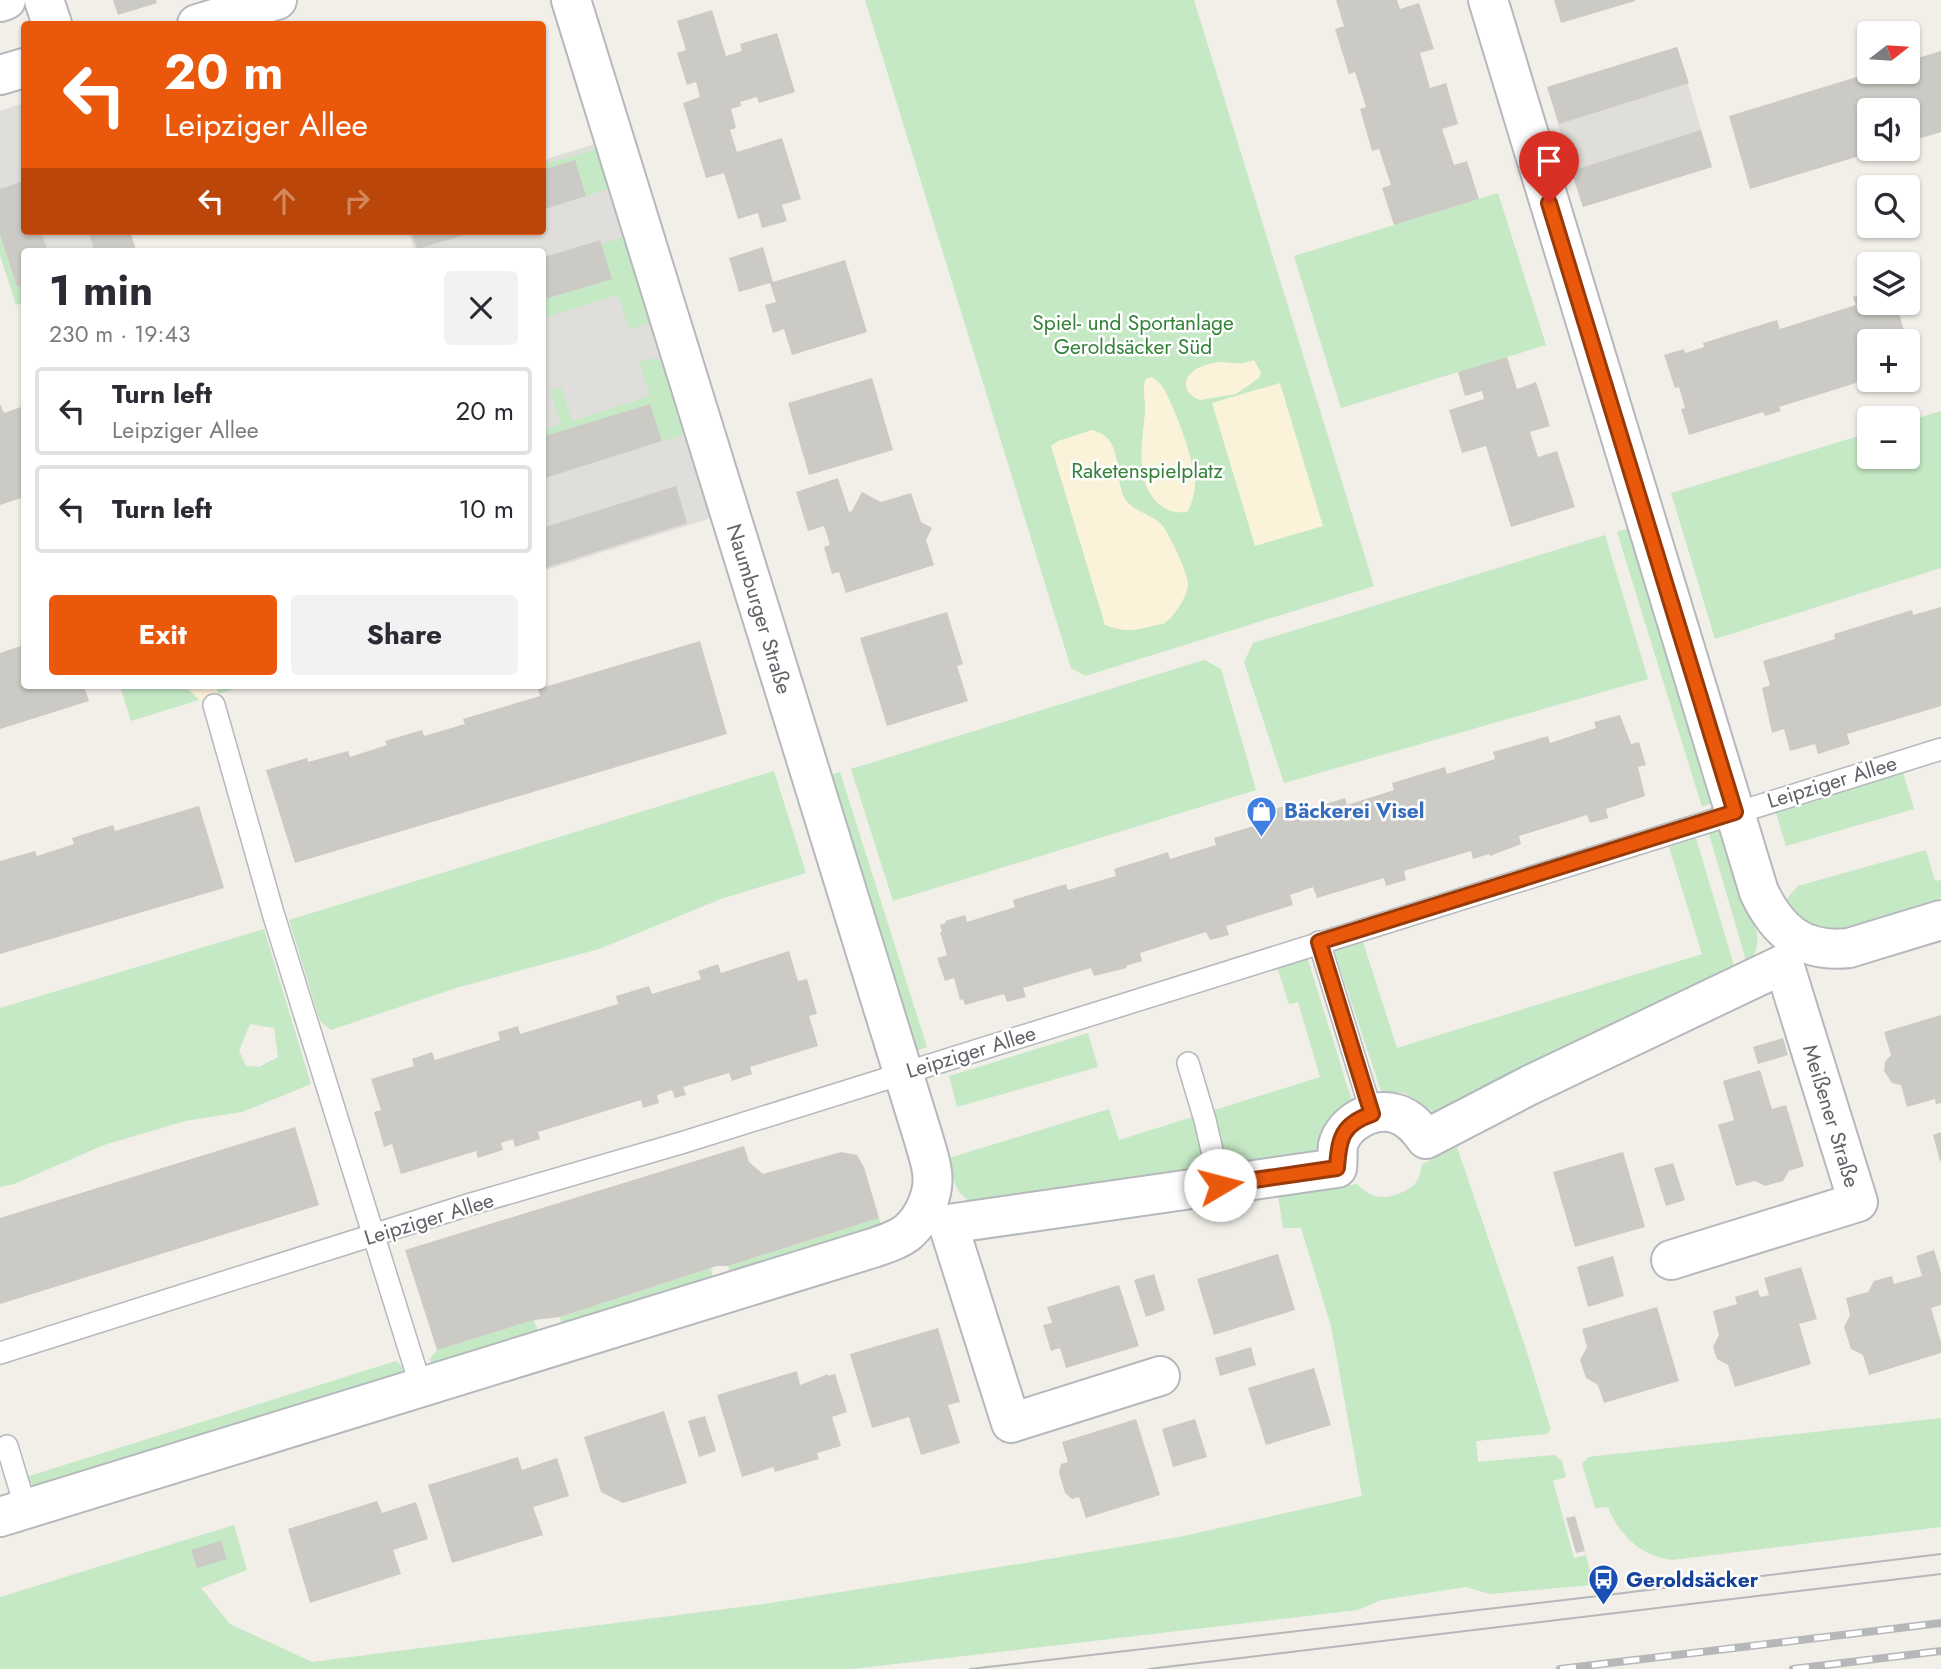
<!DOCTYPE html>
<html lang="en">
<head>
<meta charset="utf-8">
<style>
	body { margin:0; font-family:Jost,sans-serif; background:#f2f2f3; color:#2b2b33; height:100vh; display:flex; flex-direction:column; font-size:26px; white-space:nowrap }
	* { box-sizing:border-box; margin:0 }
	p { font-size:23px; color:#7c7c81 }
	.icon { flex:none; width:38px; height:38px; fill:none; stroke:currentColor; stroke-width:2; stroke-linecap:round; stroke-linejoin:round }
	.map { position:relative; flex:1; overflow:hidden }
	.side { position:absolute; left:21px; top:248px; width:525px; height:441px; display:flex; flex-direction:column; background:#fff; border-radius:7px; box-shadow:0 2px 5px #0004 }
	.side>* { flex:none }
	.top-card { position:absolute; left:21px; top:21px; width:525px; height:214px; border-radius:7px; box-shadow:0 2px 5px #0004; background:#ea580c; color:#fff; overflow:hidden }
	.needle { width:46px; rotate:73deg }
	.fabs { position:absolute; left:1857px; top:21px; display:grid; gap:14px }
	.fabs a { display:grid; place-items:center; width:63px; height:63px; border-radius:7px; background:#fff; box-shadow:0 2px 5px #0004; font-size:35px }
	.pin { position:absolute; display:grid; place-items:center; width:60px; height:60px; color:#fff; margin:-72px -30px; border-radius:50% 50% 50% 0; rotate:-45deg; box-shadow:0 0 7px #0007 }
	.pin .icon { rotate:45deg }
	.me { position:absolute; width:77px; margin:-38px; rotate:82deg; stroke-linejoin:round; filter:drop-shadow(0 0 5px #0008) }
	.turn { display:flex; align-items:center; gap:24px; height:147px; padding:0 28px; font-size:32px }
	.turn .icon { width:91px; height:91px; stroke-width:2.5 }
	.turn b { display:block; font-size:49px; line-height:60px }
	.lanes { display:flex; align-items:center; height:66px; padding:0 28px; background:#0003; justify-content:center; gap:35px; direction:ltr }
	.lanes .off { opacity:.35 }
	.round { display:grid; place-items:center; flex:none; width:74px; height:74px; border-radius:7px; background:#f2f2f3 }
	.headline { display:flex; align-items:center; justify-content:space-between; height:119px; padding:0 28px }
	h1 { font-size:42px; font-weight:700; line-height:52px }
	.button { display:flex; gap:14px; margin-top:auto; padding:14px 28px }
	.button a { flex:1; height:80px; border-radius:7px; background:#ea580c; color:#fff; font-size:28px; font-weight:700; line-height:80px; text-align:center }
	.button a+a { background:#f2f2f3; color:#2b2b33 }
	ul { padding:0; list-style:none }
	li { display:flex; align-items:center; gap:21px; height:88px; margin:0 14px 10px; padding:0 14px; border:4px solid #e1e1e2; border-radius:7px }
	li div { flex:1 }
	li b { display:block; font-size:26px }
	li em { font-style:normal }
	.map>svg:first-child { display:block }
	.industrial { fill:#e0deda }
	.green { fill:#c5e8c5; fill-rule:evenodd }
	.sand { fill:#fbf3d9 }
	.building { fill:#cccac5 }
	.lines { fill:none; stroke-linecap:round; stroke-linejoin:round }
	.lane-casing { stroke:#b5b8bc; stroke-width:24 }
	.street-casing { stroke:#b5b8bc; stroke-width:42 }
	.lane { stroke:#fff; stroke-width:21 }
	.street { stroke:#fff; stroke-width:38 }
	.tram { stroke:#b6b7b8; stroke-width:2 }
	.rail-casing { stroke:#b6b7b8; stroke-width:8 }
	.rail { stroke:#fff; stroke-width:5; stroke-dasharray:16; stroke-linecap:butt }
	.route-casing { stroke:#983908; stroke-width:18 }
	.route { stroke:#ea580c; stroke-width:12 }
	.labels { text-anchor:middle; dominant-baseline:central; stroke-width:5; stroke-linejoin:round; paint-order:stroke }
	.park-label { font-size:21px; fill:#348238; stroke:#fff }
	.street-label { font-size:21px; fill:#5f6368; stroke:#fff }
	.shop-label { font-size:21px; font-weight:bold; fill:#366cbe; stroke:#fff; text-anchor:start }
	.transit-label { font-size:21px; font-weight:bold; fill:#164399; stroke:#fff; text-anchor:start }
</style>
</head>
<body>
<div class="map">
<svg width="1941" height="1669" viewBox="0 0 1941 1669">
	<rect width="100%" height="100%" fill="#f1efe8"/>
	<!-- industrial -->
	<g class="industrial">
		<polygon points="1677,47 1712,167 1583,207 1547,87"/>
		<polygon points="24,103 24,231 130,231 136,250 129,252 24,252 24,285 17,287 0,234 0,111"/>
		<polygon points="595,144 711,518 543,571 542,252 415,252 408,231 542,231 543,160"/>
	</g>
	<!-- green -->
	<g class="green">
		<polygon points="865,0 1194,0 1374,586 1085,676 1071,668"/>
		<polygon points="596,149 609,189 586,196 575,160 543,170 542,165"/>
		<polygon points="1498,193 1546,345 1341,408 1294,256"/>
		<polygon points="0,232 17,287 24,285 24,302 16,305 0,255"/>
		<polygon points="624,237 651,323 629,329 618,295 543,318 543,300 611,279 601,244"/>
		<polygon points="656,358 664,361 686,434 662,441 649,404 543,437 542,430 561,424 550,390 561,387 572,421 650,396 639,362"/>
		<polygon points="1941,411 1941,568 1715,639 1671,493 1869,433 1869,457 1908,457 1908,421"/>
		<polygon points="1630,528 1712,803 1702,807 1617,532"/>
		<polygon points="1605,535 1648,679 1284,783 1244,662 1253,643"/>
		<polygon points="1204,660 1221,669 1256,790 893,901 851,769"/>
		<polygon points="120,686 244,686 131,721"/>
		<polygon points="774,771 806,873 721,899 599,949 456,988 331,1030 320,1021 289,920"/>
		<polygon points="840,772 927,1047 915,1051 829,775"/>
		<polygon points="1903,772 1914,809 1786,846 1775,810"/>
		<path d="M1721,830C1728,853 1734,877 1742,899C1745,908 1757,928 1757,934C1759,946 1755,956 1747,964L1709,834Z"/>
		<polygon points="1696,838 1735,969 1439,1116 1405,1093 1381,1091 1334,950 1363,942 1397,1048 1702,954 1669,847"/>
		<path d="M1926,850L1935,881L1941,880V898C1913,907 1843,935 1818,929C1804,926 1792,912 1785,901L1798,886Z"/>
		<path d="M264,929L311,1084L242,1112L185,1121L104,1145L14,1184L0,1187V1008ZM250,1024L274,1028L278,1057L259,1067L246,1066L239,1051Z"/>
		<path d="M1304,958L1308,960L1352,1101L1335,1115L1323,1160L975,1204C953,1193 954,1180 949,1158L1109,1109L1119,1140L1320,1077L1298,1002L1289,1004L1277,967Z"/>
		<polygon points="1088,1033 1098,1067 957,1107 949,1076"/>
		<path d="M1457,1147L1524,1343L1551,1430L1547,1434L1476,1441L1478,1462L1554,1455L1562,1461L1566,1477L1553,1481L1574,1558L1586,1555L1590,1570L1592,1585L1489,1594L1466,1587L1381,1600L1358,1610L852,1669H0V1597L234,1525L247,1570L201,1588L230,1624L312,1662L764,1604L1025,1563L1179,1537L1362,1496L1331,1326L1301,1228H1283L1278,1195L1357,1184C1370,1197 1381,1200 1398,1194C1414,1188 1420,1181 1422,1164Z"/>
		<polygon points="879,1218 884,1235 732,1284 728,1266"/>
		<polygon points="711,1268 714,1281 569,1330 561,1322 560,1317"/>
		<polygon points="534,1320 538,1332 439,1369 429,1360 437,1350"/>
		<polygon points="396,1361 403,1367 401,1381 38,1492 26,1477"/>
		<path d="M1941,1418V1527L1672,1560C1667,1559 1660,1558 1655,1556C1634,1549 1615,1527 1608,1507L1595,1508L1582,1464L1588,1457Z"/>
	</g>
	<!-- sand -->
	<g class="sand">
		<path d="M1254,360L1261,373L1259,378L1236,394L1200,400C1194,398 1186,393 1186,385C1185,369 1209,363 1221,362C1228,362 1236,364 1243,363C1247,362 1251,361 1254,360Z"/>
		<path d="M1152,377C1157,381 1161,384 1164,389C1176,411 1194,459 1195,484C1195,494 1192,502 1188,511C1180,514 1170,512 1163,507C1132,485 1143,443 1145,411C1146,400 1141,389 1146,379Z"/>
		<polygon points="1280,383 1323,526 1255,546 1212,403"/>
		<path d="M1092,430C1122,437 1115,469 1122,492C1128,512 1150,512 1162,525C1169,533 1188,574 1188,584C1188,596 1173,619 1163,624C1159,625 1156,625 1152,626C1133,631 1124,632 1105,625L1051,446L1058,441Z"/>
		<polygon points="185,686 216,686 218,694 199,700"/>
	</g>
	<!-- building -->
	<g class="building">
		<polygon points="113,0 156,0 157,3 118,15"/>
		<polygon points="1336,0 1397,0 1400,9 1419,3 1434,49 1420,53 1430,88 1446,83 1458,124 1442,129 1454,165 1467,161 1479,199 1394,225 1382,188 1391,185 1379,149 1372,151 1360,109 1366,107 1355,72 1349,74 1335,29 1344,26"/>
		<polygon points="1554,0 1635,0 1635,1 1561,23"/>
		<polygon points="712,10 726,56 742,51 740,44 777,33 795,92 759,103 757,97 740,102 741,106 731,109 736,128 730,130 737,152 782,138 801,199 782,205 787,221 762,228 758,213 738,219 724,173 706,178 683,103 700,97 696,82 687,85 677,53 686,50 677,21"/>
		<polygon points="1677,47 1689,83 1559,124 1547,87"/>
		<polygon points="1941,51 1941,132 1908,142 1908,110 1869,110 1869,149 1883,149 1750,189 1729,116 1873,72 1908,72 1908,61"/>
		<polygon points="1701,130 1712,167 1583,207 1571,171"/>
		<polygon points="575,160 586,196 542,210 542,170"/>
		<polygon points="24,181 24,231 41,231 48,252 24,252 24,285 17,287 0,234 0,189"/>
		<polygon points="88,231 130,231 136,250 129,252 95,252"/>
		<polygon points="411,231 474,231 474,232 417,249"/>
		<polygon points="600,240 612,279 542,300 542,258"/>
		<polygon points="763,247 773,282 845,260 867,332 792,355 784,329 773,333 765,305 776,302 770,283 739,292 729,258"/>
		<polygon points="1869,292 1869,303 1896,303 1907,341 1869,341 1869,379 1779,407 1781,411 1765,416 1763,412 1689,435 1681,409 1685,408 1679,387 1675,388 1664,355 1684,349 1685,353 1704,347 1703,343 1777,320 1780,329 1856,305 1853,297"/>
		<polygon points="1908,344 1915,365 1908,367"/>
		<polygon points="1507,357 1517,389 1536,382 1550,426 1530,432 1538,457 1557,451 1575,507 1511,527 1486,446 1462,453 1449,410 1484,399 1482,391 1465,396 1458,372"/>
		<polygon points="872,378 893,450 809,475 788,403"/>
		<polygon points="0,404 4,413 24,406 24,497 0,505"/>
		<polygon points="650,404 662,441 542,479 542,437"/>
		<polygon points="838,478 849,512 852,511 862,492 881,502 911,493 921,522 932,528 926,540 934,565 846,593 839,572 832,574 824,547 830,545 824,526 808,531 796,492"/>
		<polygon points="676,486 687,523 542,569 542,528"/>
		<polygon points="1941,607 1941,706 1847,734 1850,744 1818,754 1815,744 1790,751 1784,729 1772,733 1762,688 1770,685 1763,661 1835,639 1834,634 1912,610 1913,615"/>
		<polygon points="947,612 963,664 957,666 968,701 887,726 860,638"/>
		<polygon points="700,641 727,734 295,863 266,770 307,758 308,762 348,751 350,757 387,745 385,741 422,730 424,736 465,724 463,719 540,696 538,689"/>
		<polygon points="24,645 24,686 84,686 89,701 0,729 0,653"/>
		<polygon points="1620,715 1631,744 1639,742 1646,765 1638,767 1645,796 1606,809 1608,818 1590,823 1587,815 1519,836 1521,844 1490,856 1489,854 1473,859 1471,851 1404,871 1406,880 1386,886 1384,878 1317,898 1313,887 1290,895 1293,905 1226,926 1229,935 1210,940 1206,932 1140,953 1142,961 1126,966 1127,968 1094,976 1091,968 1023,988 1026,997 1007,1002 1004,994 965,1005 963,999 960,1000 954,978 945,981 937,958 947,955 940,932 942,932 940,925 946,923 945,921 965,915 967,922 1015,907 1013,900 1066,884 1068,890 1116,876 1114,869 1140,861 1168,852 1170,859 1216,845 1214,838 1267,822 1264,812 1288,805 1291,815 1345,798 1347,805 1394,790 1392,783 1445,767 1447,774 1495,759 1493,752 1548,736 1550,743 1596,728 1594,722"/>
		<polygon points="199,806 224,888 0,954 0,861 35,851 37,856 74,844 72,838 113,825 115,831"/>
		<polygon points="789,951 798,981 807,979 817,1014 809,1016 818,1046 750,1067 752,1074 732,1081 729,1073 683,1087 686,1095 675,1098 672,1090 657,1095 659,1103 643,1108 641,1100 538,1132 540,1139 515,1147 513,1139 501,1143 503,1150 478,1158 476,1151 401,1174 392,1144 384,1147 374,1112 381,1110 371,1079 414,1066 412,1059 432,1052 435,1060 500,1040 498,1032 518,1026 520,1034 618,1004 616,996 649,986 652,994 701,979 698,971 718,964 721,973"/>
		<polygon points="1941,1015 1941,1103 1936,1104 1935,1099 1907,1107 1901,1085 1892,1083 1884,1071 1885,1062 1891,1055 1884,1032"/>
		<polygon points="1783,1038 1788,1055 1758,1064 1753,1047"/>
		<polygon points="1760,1070 1772,1109 1786,1105 1804,1166 1789,1171 1783,1181 1765,1186 1755,1181 1736,1186 1718,1125 1734,1120 1723,1081"/>
		<polygon points="295,1127 319,1205 0,1304 0,1218"/>
		<polygon points="1941,1132 1941,1161 1940,1161 1933,1135"/>
		<polygon points="744,1146 749,1162 763,1174 841,1152 857,1155 864,1167 879,1218 728,1266 717,1266 560,1317 534,1320 437,1350 405,1250"/>
		<polygon points="1623,1152 1645,1227 1575,1247 1553,1172"/>
		<polygon points="1673,1163 1685,1200 1666,1206 1654,1168"/>
		<polygon points="1934,1250 1941,1273 1941,1305 1931,1308 1941,1342 1941,1353 1869,1375 1863,1355 1851,1349 1844,1327 1850,1315 1846,1298 1868,1292 1874,1281 1892,1276 1894,1284 1922,1276 1916,1256"/>
		<polygon points="1278,1254 1295,1310 1214,1335 1197,1279"/>
		<polygon points="1613,1256 1624,1296 1588,1307 1577,1267"/>
		<polygon points="1801,1267 1817,1319 1799,1324 1811,1364 1735,1387 1728,1365 1717,1359 1713,1347 1719,1335 1713,1311 1737,1304 1735,1297 1758,1290 1760,1297 1769,1295 1764,1278"/>
		<polygon points="1154,1274 1165,1310 1146,1317 1134,1280"/>
		<polygon points="1119,1285 1139,1346 1066,1368 1060,1348 1051,1351 1043,1325 1052,1323 1047,1307"/>
		<polygon points="1657,1307 1679,1381 1604,1403 1598,1385 1586,1378 1580,1360 1587,1347 1582,1329"/>
		<polygon points="938,1328 960,1402 948,1405 960,1443 921,1455 909,1417 872,1428 850,1354"/>
		<polygon points="1251,1347 1256,1365 1220,1376 1215,1358"/>
		<polygon points="1314,1368 1331,1425 1266,1445 1248,1388"/>
		<polygon points="797,1371 800,1385 828,1374 828,1376 835,1374 847,1412 832,1417 841,1446 817,1453 819,1459 775,1472 773,1467 742,1477 717,1395"/>
		<polygon points="664,1411 687,1483 623,1503 601,1492 584,1437"/>
		<polygon points="705,1416 716,1451 699,1457 688,1421"/>
		<polygon points="1136,1419 1160,1495 1086,1518 1079,1497 1072,1499 1065,1493 1059,1473 1061,1464 1068,1462 1062,1442"/>
		<polygon points="1195,1419 1207,1457 1173,1467 1162,1429"/>
		<polygon points="518,1457 522,1470 557,1458 569,1496 533,1507 543,1535 452,1563 428,1485"/>
		<polygon points="377,1501 382,1513 416,1502 428,1539 393,1550 401,1574 310,1603 288,1529"/>
		<polygon points="1575,1516 1585,1551 1576,1553 1566,1518"/>
		<polygon points="221,1541 227,1559 197,1568 191,1550"/>
	</g>
	<g class="lines">
		<defs>
			<g id="lane">
				<polyline points="214,705 273,913 421,1387"/>
				<polyline points="1319,942 1372,1114"/>
				<polyline points="1188,1063 1205,1120 1220,1185"/>
				<polyline points="0,1353 471,1204 681,1143 1941,749"/>
				<polyline points="7,1446 26,1509"/>
			</g>
			<g id="street">
				<polyline points="44,0 52,24"/>
				<path d="M1488,0L1759,892C1778,932 1803,953 1849,948L1941,920"/>
				<polyline points="0,2 6,0"/>
				<polyline points="197,24 277,0"/>
				<polyline points="0,75 24,68"/>
				<path d="M948,1224L1337,1168C1338,1161 1337,1152 1338,1145C1344,1122 1374,1106 1397,1114C1410,1118 1418,1128 1426,1139L1530,1085L1784,964"/>
				<polyline points="948,1224 1011,1423 1160,1376"/>
				<polyline points="1671,1260 1858,1202 1784,964"/>
				<path d="M0,1517L873,1248C885,1244 898,1240 908,1232C924,1218 935,1193 932,1172C931,1162 927,1151 924,1140L571,0"/>
			</g>
		</defs>
		<!-- lane casing -->
		<use href="#lane" class="lane-casing"/>
		<!-- street casing -->
		<use href="#street" class="street-casing"/>
		<!-- lane -->
		<use href="#lane" class="lane"/>
		<!-- street -->
		<use href="#street" class="street"/>
		<!-- tram -->
		<g class="tram">
			<polyline points="970,1669 1607,1595 1941,1554"/>
			<polyline points="1149,1669 1941,1574"/>
		</g>
		<defs>
			<g id="rail">
				<polyline points="1560,1669 1941,1623"/>
				<polyline points="1793,1669 1941,1651"/>
			</g>
		</defs>
		<!-- rail casing -->
		<use href="#rail" class="rail-casing"/>
		<!-- rail -->
		<use href="#rail" class="rail"/>
	</g>
	<g class="lines">
		<defs>
			<path id="route" d="M1220,1185L1337,1168C1339,1138 1342,1124 1372,1114L1319,942L1735,812L1549,203"/>
		</defs>
		<!-- route casing -->
		<use href="#route" class="route-casing"/>
		<!-- route -->
		<use href="#route" class="route"/>
	</g>
	<!-- icons -->
	<defs>
		<symbol id="shop-pin" viewBox="-11 -11 22 30"><path d="M0 17L-7.5 6A9.5 9.5 0 1 1 7.5 6Z" fill="#3f7fe0" stroke="#fff"/><path d="M-5-2.5h2.3a2.7 3.5 0 0 1 5.4 0H5L5.5 6h-11ZM-1.5-2.5h3a1.5 2.3 0 0 0-3 0Z" fill="#fff"/></symbol>
		<symbol id="bus-pin" viewBox="-11 -11 22 30"><path d="M0 17L-7.5 6A9.5 9.5 0 1 1 7.5 6Z" fill="#1a4fb4" stroke="#fff"/><path d="M-5-6H5V4H4V6H2V4H-2V6H-4V4H-5ZM-3.5-4V0h7V-4ZM-3.5 1.2v1.5H-2V1.2ZM2 1.2v1.5H3.5V1.2Z" fill="#fff"/></symbol>
	</defs>
	<g fill-rule="evenodd">
		<use href="#shop-pin" x="1244" y="794" width="35" height="47"/>
		<use href="#bus-pin" x="1586" y="1562" width="35" height="47"/>
	</g>
	<g class="labels">
		<!-- park labels -->
		<g class="park-label">
			<text x="1133" y="323">Spiel- und Sportanlage<tspan x="1133" dy="24">Geroldsäcker Süd</tspan></text>
			<text x="1147" y="471">Raketenspielplatz</text>
		</g>
		<!-- street labels -->
		<g class="street-label">
			<text transform="translate(759 609) rotate(73)">Naumburger Straße</text>
			<text transform="translate(1832 782) rotate(-17)">Leipziger Allee</text>
			<text transform="translate(971 1052) rotate(-17)">Leipziger Allee</text>
			<text transform="translate(1831 1116) rotate(73)">Meißener Straße</text>
			<text transform="translate(429 1219) rotate(-17)">Leipziger Allee</text>
		</g>
		<!-- shop labels -->
		<g class="shop-label">
			<text x="1284" y="811">Bäckerei Visel</text>
		</g>
		<!-- transit labels -->
		<g class="transit-label">
			<text x="1626" y="1580">Geroldsäcker</text>
		</g>
	</g>
</svg>
<div class="fabs">
<a><svg class="needle" viewBox="-14 -14 28 28"><path d="M0-13l5 13h-10z" fill="#e53935"/><path d="M0 13l5-13h-10z" fill="#7c7c81"/></svg></a>
<a><svg class="icon" aria-label="sound" viewBox="0 0 24 24"><path d="M4 9h4l5-4v14l-5-4H4zM17 9q2 3 0 6"/></svg></a>
<a><svg class="icon" aria-label="search" viewBox="0 0 24 24"><circle cx="10" cy="10" r="6"/><path d="M15 15l6 6"/></svg></a>
<a><svg class="icon" aria-label="layers" viewBox="0 0 24 24"><path d="M12 4l9 5-9 5-9-5zM3 14l9 5 9-5"/></svg></a>
<a>+</a>
<a>−</a>
</div>
<div class="pin" style="left:1549px;top:203px;background:#d93025"><svg class="icon" aria-label="arrive" viewBox="0 0 24 24"><path d="M6 21V4h12l-3 4 3 4H6"/></svg></div>
<svg class="me" style="left:1220px;top:1185px" viewBox="-20 -20 40 40"><circle r="19" fill="#fff"/><path d="M0-13L10 11 0 6-10 11z" fill="#ea580c"/></svg>
<div class="top-card">
<div class="turn"><svg class="icon" aria-label="left" viewBox="0 0 24 24"><path d="M17 20v-9H6M10 6l-5 5 5 5"/></svg><div><b>20 m</b>Leipziger Allee</div></div>
<div class="lanes"><svg class="icon" aria-label="left" viewBox="0 0 24 24"><path d="M17 20v-9H6M10 6l-5 5 5 5"/></svg><svg class="icon off" aria-label="ahead" viewBox="0 0 24 24"><path d="M12 20V5M6 11l6-6 6 6"/></svg><svg class="icon off" aria-label="right" viewBox="0 0 24 24"><path d="M7 20v-9h11M14 6l5 5-5 5"/></svg></div>
</div>
<section class="side">
<div class="headline"><div><h1>1 min</h1><p>230 m · 19:43</p></div><a class="round"><svg class="icon" aria-label="close" viewBox="0 0 24 24"><path d="M6 6l12 12M18 6L6 18"/></svg></a></div>
<ul>
<li><svg class="icon" aria-label="left" viewBox="0 0 24 24"><path d="M17 20v-9H6M10 6l-5 5 5 5"/></svg><div><b>Turn left</b><p>Leipziger Allee</p></div><em>20 m</em></li>
<li><svg class="icon" aria-label="left" viewBox="0 0 24 24"><path d="M17 20v-9H6M10 6l-5 5 5 5"/></svg><div><b>Turn left</b></div><em>10 m</em></li>
</ul>
<div class="button"><a>Exit</a><a>Share</a></div>
</section>
</div>
</body>
</html>
